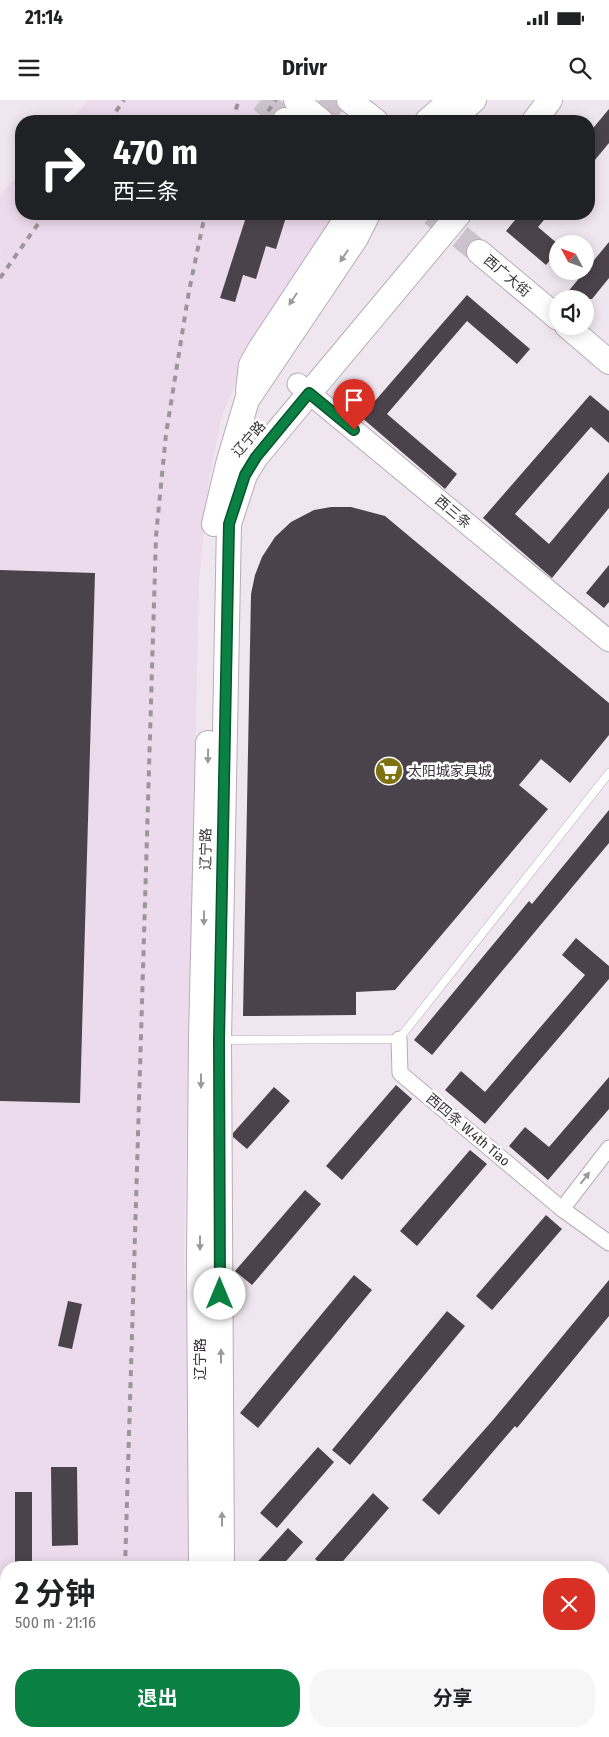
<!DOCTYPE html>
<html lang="zh">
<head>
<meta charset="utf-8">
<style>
	body { margin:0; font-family:"Fira Sans Condensed","Noto Sans SC",sans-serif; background:#f6f6f6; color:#202124; height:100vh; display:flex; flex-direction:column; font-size:19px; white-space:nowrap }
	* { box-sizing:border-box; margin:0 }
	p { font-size:16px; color:#757577 }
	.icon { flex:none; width:28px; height:28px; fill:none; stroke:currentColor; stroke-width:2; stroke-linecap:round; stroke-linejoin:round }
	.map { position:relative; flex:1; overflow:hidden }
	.panel { position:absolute; left:0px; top:1461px; width:610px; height:176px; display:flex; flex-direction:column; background:#fff; border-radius:20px 20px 0 0; box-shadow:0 2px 12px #0003 }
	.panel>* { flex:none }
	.hud { position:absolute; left:15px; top:15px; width:580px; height:105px; border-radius:20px; box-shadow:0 2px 12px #0003; background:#202124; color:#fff; overflow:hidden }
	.needle { width:32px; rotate:311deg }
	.tools { position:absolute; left:549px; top:135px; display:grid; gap:10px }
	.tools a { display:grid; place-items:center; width:45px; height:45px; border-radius:50%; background:#fff; box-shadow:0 2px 12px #0003; font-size:25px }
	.pin { position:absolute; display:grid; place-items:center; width:42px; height:42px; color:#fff; margin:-51px -21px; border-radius:50% 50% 50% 0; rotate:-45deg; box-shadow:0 0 5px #0007 }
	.pin .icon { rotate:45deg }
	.me { position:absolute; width:55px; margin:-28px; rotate:0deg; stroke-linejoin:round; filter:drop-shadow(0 0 4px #0008) }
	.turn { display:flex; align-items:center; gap:18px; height:105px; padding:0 15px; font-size:22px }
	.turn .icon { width:65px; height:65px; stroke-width:2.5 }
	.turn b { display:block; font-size:35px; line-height:42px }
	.round { display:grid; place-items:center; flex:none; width:52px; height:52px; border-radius:20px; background:#f6f6f6 }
	.headline { display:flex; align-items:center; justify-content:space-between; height:85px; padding:0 15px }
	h1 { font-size:30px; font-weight:700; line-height:38px }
	.action { display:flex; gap:10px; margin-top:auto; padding:10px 15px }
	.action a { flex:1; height:58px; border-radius:20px; background:#0b8043; color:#fff; font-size:20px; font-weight:700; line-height:58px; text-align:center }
	.action a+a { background:#f6f6f6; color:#202124 }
	.status { display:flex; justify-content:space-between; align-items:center; height:35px; padding:0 25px; background:#fff; direction:ltr }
	.status svg { height:14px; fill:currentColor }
	header { display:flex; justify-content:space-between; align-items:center; height:65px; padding:0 15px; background:#fff; font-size:22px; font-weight:700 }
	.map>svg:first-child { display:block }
	.built { fill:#ecdbec }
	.building { fill:#4b434b }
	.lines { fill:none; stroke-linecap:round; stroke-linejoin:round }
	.primary-tunnel { stroke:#cbc2cb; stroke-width:24; stroke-dasharray:24 12; stroke-linecap:butt }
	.lane-casing { stroke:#b7acb7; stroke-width:9 }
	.street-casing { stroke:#b7acb7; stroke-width:17 }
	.secondary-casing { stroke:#b7acb7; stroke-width:23 }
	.primary-casing { stroke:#b7acb7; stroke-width:26 }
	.lane { stroke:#fff; stroke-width:8 }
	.street { stroke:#fff; stroke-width:15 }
	.secondary { stroke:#fff; stroke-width:21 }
	.primary { stroke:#fff; stroke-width:24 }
	.rail { stroke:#9c959c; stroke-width:4; stroke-dasharray:6 6; stroke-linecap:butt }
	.oneway { fill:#9b999b }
	.route-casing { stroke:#07532c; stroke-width:12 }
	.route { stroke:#0b8043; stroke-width:9 }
	.labels { text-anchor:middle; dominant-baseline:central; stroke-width:5; stroke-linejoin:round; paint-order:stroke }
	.street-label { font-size:14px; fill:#373337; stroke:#fff }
	.poi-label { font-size:14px; fill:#373337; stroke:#fff; text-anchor:start }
</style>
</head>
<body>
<div class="status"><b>21:14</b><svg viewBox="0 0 49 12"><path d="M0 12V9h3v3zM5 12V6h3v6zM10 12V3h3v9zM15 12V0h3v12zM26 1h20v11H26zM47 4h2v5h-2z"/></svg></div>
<header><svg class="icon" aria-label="menu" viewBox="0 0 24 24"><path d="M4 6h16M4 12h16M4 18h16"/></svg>Drivr<svg class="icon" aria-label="search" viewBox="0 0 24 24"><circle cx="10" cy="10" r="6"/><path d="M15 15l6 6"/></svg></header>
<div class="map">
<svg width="609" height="1637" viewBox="0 0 609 1637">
	<rect width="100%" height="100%" fill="#f0e6f0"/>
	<!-- built -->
	<g class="built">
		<polygon points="89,0 288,0 277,21 69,21"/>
		<polygon points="21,72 21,114 333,114 334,123 247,256 221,319 209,380 199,482 184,1154 193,1467 6,1468 6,1631 197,1631 197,1637 0,1637 0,156 1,155 0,153 0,95"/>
	</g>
	<!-- building -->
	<g class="building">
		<polygon points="609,9 609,43 589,67 589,33"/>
		<polygon points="247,114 287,114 276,149 266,146 256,179 243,175 235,202 220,198"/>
		<polygon points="520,114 549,114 538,127 558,144 558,151 546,165 506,131"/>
		<polygon points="609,142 609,178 592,199 562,199"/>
		<polygon points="467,195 530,249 517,264 467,221 387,314 457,374 445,389 361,317"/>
		<polygon points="590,295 609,311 609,343 591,327 515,414 549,444 609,372 609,408 552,478 483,418"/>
		<polygon points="331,407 351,407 385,416 609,603 609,635 570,683 541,659 519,685 548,709 395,890 356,892 356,915 243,916 251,494 255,475 262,457 275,437 291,422 314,410"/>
		<polygon points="609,465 609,502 604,508 586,493"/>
		<polygon points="0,470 95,473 80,1003 0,1001"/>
		<polygon points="609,710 609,743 432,955 414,940 529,801 532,804"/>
		<polygon points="576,838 609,866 609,879 485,1024 445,990 461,971 485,992 585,875 562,855"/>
		<polygon points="609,977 609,1009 548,1080 509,1046 525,1027 549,1047"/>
		<polygon points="396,985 412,999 342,1080 326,1066"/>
		<polygon points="274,987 290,1001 247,1049 233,1037 233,1033"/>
		<polygon points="470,1050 487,1064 417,1146 400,1131"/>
		<polygon points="305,1090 321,1104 252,1185 235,1171"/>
		<polygon points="546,1115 562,1129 492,1210 476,1196"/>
		<polygon points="354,1175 372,1190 258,1328 240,1313"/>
		<polygon points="609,1180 609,1216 517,1328 515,1326 439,1415 422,1400 493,1320"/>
		<polygon points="68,1201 82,1204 72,1249 58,1246"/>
		<polygon points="447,1211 465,1226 350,1365 332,1350"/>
		<polygon points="318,1347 334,1362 277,1428 260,1413"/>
		<polygon points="51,1367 77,1367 78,1445 52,1446"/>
		<rect x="15" y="1392" width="17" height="76"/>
		<polygon points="373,1393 389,1408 337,1468 325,1468 315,1459"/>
		<polygon points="288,1428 303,1442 280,1468 252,1468"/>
	</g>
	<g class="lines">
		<!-- primary-tunnel -->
		<g class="primary-tunnel">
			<polyline points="261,0 285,20"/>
			<polyline points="320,0 345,21"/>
			<polyline points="432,114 479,152"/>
		</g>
		<defs>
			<polyline id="lane" points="223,940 399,939 609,673"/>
			<g id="street">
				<polyline points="399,939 400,973 562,1109 609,1143"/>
				<polyline points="562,1109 609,1048"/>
			</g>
			<polyline id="secondary" points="298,284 609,541"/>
			<g id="primary">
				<polyline points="296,0 321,21"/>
				<polyline points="349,0 376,21"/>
				<polyline points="285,20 286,21"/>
				<polyline points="427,21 451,0"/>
				<polyline points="451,21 474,0"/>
				<polyline points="534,21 550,0"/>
				<polyline points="479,152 558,218"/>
				<polyline points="567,226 609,262"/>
				<polyline points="248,291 251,265 260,249 342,125 347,114"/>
				<polyline points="214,424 228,364 247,300 356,138 368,114"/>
				<polyline points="201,1468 199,1162 201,939 208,643"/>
				<polyline points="222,1468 219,940 229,424 245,375 256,357 459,114"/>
				<polyline points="210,1631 211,1637"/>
				<polyline points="230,1631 230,1637"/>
			</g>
		</defs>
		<!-- lane casing -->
		<use href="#lane" class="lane-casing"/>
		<!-- street casing -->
		<use href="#street" class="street-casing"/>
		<!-- secondary casing -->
		<use href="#secondary" class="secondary-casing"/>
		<!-- primary casing -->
		<use href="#primary" class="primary-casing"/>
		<!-- lane -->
		<use href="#lane" class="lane"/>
		<!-- street -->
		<use href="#street" class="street"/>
		<!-- secondary -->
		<use href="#secondary" class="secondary"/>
		<!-- primary -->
		<use href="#primary" class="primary"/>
		<!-- rail -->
		<g class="rail">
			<polyline points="109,21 124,0"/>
			<polyline points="232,21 239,0"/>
			<polyline points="261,21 276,0"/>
			<polyline points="0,178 45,114"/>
			<polyline points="125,1468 156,436 166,334 189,191 205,114"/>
			<polyline points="130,1631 130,1637"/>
		</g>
	</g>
	<!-- one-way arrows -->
	<defs><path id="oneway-solid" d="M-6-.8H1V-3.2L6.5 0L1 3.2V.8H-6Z" transform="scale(1.25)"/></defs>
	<g class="oneway">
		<use href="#oneway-solid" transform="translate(344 156) rotate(124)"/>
		<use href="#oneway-solid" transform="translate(293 199) rotate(124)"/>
		<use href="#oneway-solid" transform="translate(208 656) rotate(91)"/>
		<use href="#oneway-solid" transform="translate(204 818) rotate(91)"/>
		<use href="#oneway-solid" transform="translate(201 981) rotate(90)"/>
		<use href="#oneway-solid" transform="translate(585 1078) rotate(-52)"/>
		<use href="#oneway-solid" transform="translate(200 1143) rotate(90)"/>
		<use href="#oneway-solid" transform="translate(221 1256) rotate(-90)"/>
		<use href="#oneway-solid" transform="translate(222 1419) rotate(-90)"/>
	</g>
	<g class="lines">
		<defs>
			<polyline id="route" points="220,1194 219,940 229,424 245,375 256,357 309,293 354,330"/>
		</defs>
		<!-- route casing -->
		<use href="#route" class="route-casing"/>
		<!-- route -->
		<use href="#route" class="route"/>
	</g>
	<!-- icons -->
	<defs>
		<symbol id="supermarket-disc" viewBox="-11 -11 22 22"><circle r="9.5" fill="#7d7111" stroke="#fff"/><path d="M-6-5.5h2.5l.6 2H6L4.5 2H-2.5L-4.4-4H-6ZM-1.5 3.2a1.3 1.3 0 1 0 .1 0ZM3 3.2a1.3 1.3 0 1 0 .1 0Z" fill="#fff"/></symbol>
	</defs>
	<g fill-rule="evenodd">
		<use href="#supermarket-disc" x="373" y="655" width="32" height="32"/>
	</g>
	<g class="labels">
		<!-- street labels -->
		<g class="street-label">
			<text transform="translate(507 176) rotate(40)">西广大街</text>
			<text transform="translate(249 339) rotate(-49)">辽宁路</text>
			<text transform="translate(453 412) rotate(40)">西三条</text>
			<text transform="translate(206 749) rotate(-89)">辽宁路</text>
			<text transform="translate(468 1030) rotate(40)">西四条 W.4th Tiao</text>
			<text transform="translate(200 1259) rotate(-90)">辽宁路</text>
		</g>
		<!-- poi labels -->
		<g class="poi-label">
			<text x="408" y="671">太阳城家具城</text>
		</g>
	</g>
</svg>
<div class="tools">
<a><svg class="needle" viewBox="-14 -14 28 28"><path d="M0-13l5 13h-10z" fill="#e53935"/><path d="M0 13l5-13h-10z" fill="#757577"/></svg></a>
<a><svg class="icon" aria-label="sound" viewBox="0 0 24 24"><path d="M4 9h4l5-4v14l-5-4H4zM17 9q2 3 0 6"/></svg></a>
</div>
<div class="pin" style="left:354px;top:330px;background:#d93025"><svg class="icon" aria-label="arrive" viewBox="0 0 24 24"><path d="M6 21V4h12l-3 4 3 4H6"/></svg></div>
<svg class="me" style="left:220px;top:1194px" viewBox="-20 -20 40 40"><circle r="19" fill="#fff"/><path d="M0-13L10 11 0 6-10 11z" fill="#0b8043"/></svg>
<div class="hud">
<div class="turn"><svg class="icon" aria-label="right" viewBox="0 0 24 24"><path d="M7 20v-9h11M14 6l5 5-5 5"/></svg><div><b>470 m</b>西三条</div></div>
</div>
<section class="panel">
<div class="headline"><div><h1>2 分钟</h1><p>500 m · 21:16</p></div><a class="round" style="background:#d93025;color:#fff"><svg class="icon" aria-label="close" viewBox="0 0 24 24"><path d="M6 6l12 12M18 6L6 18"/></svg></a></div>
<div class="action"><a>退出</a><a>分享</a></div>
</section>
</div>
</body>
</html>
